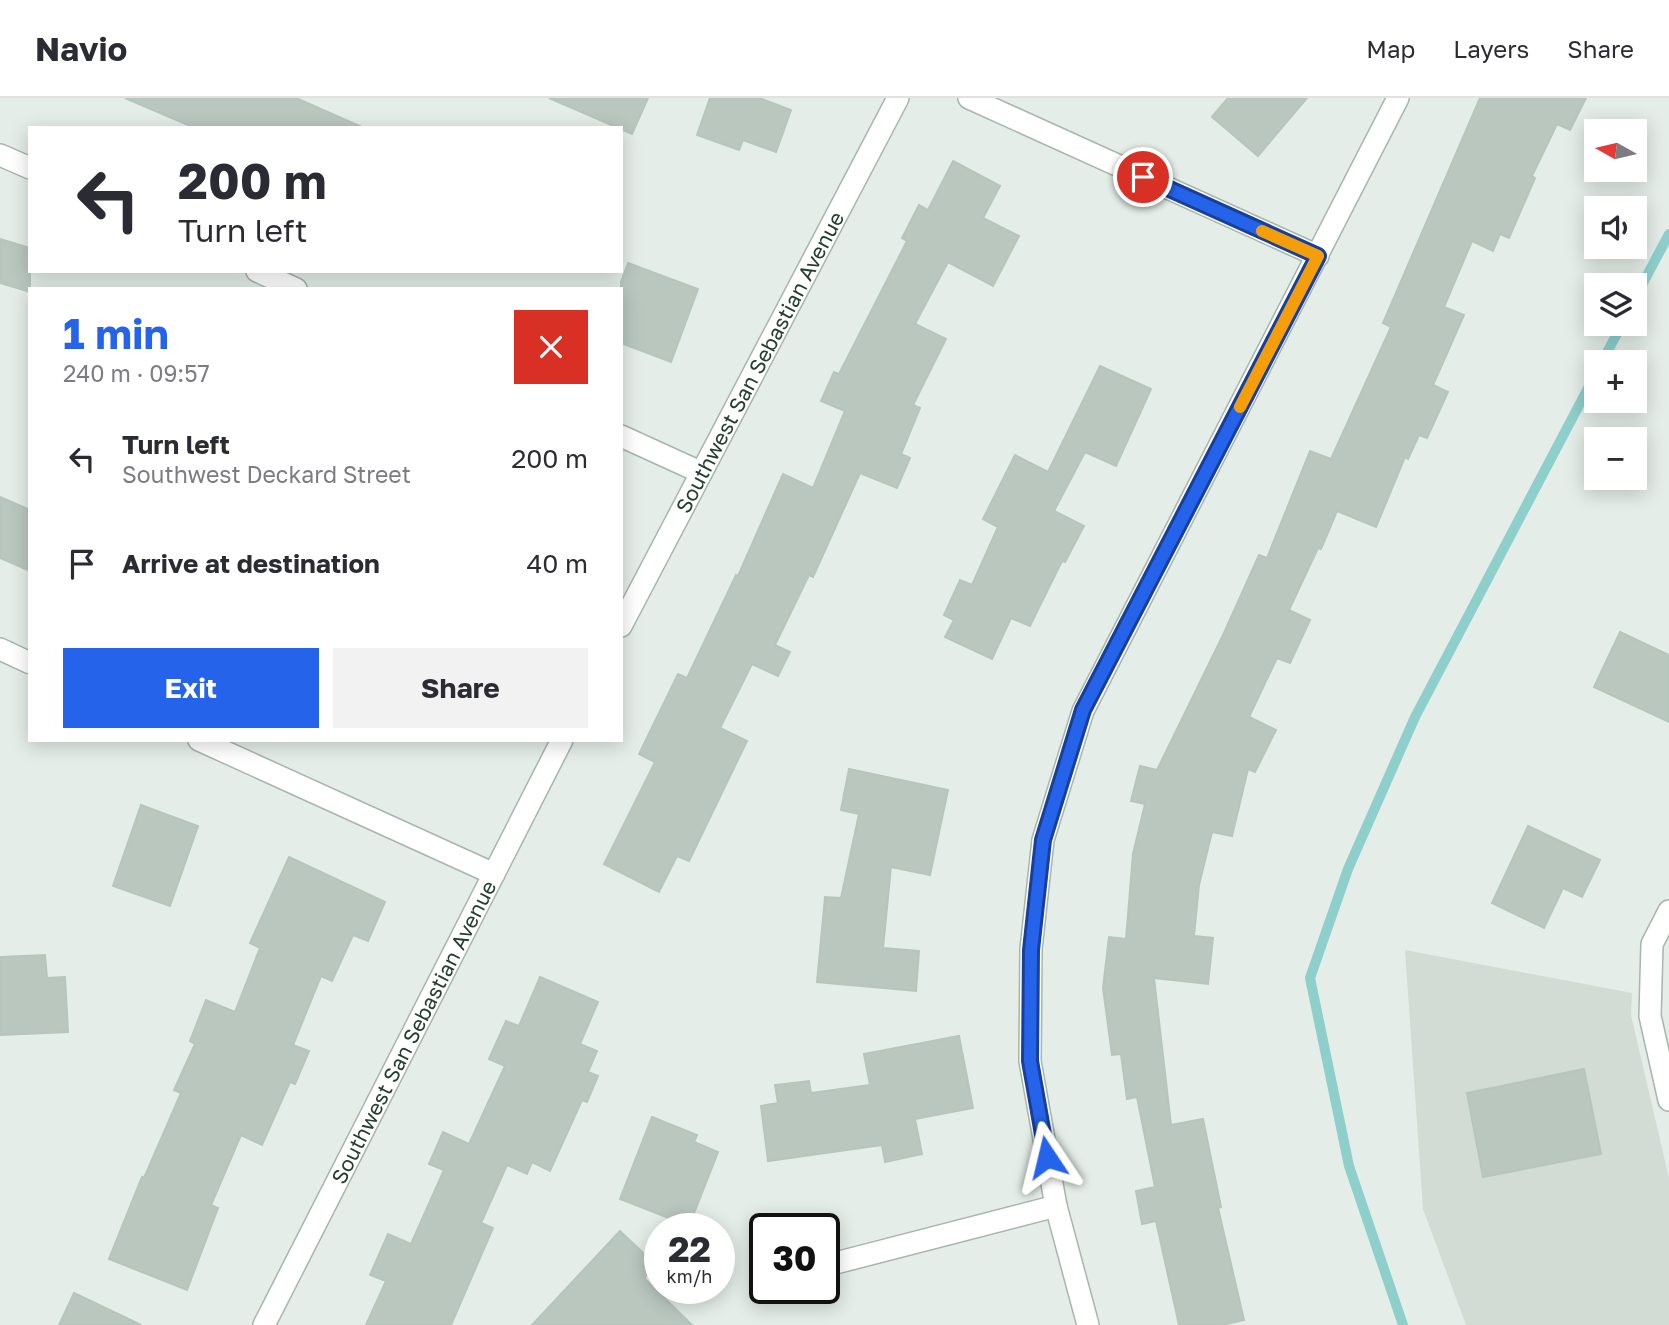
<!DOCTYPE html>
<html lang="en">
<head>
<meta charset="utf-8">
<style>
	body { margin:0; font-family:"Golos Text",sans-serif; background:#f2f2f3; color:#2b2b33; height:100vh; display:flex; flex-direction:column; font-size:26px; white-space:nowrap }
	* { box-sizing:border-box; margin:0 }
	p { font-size:23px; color:#7c7c81 }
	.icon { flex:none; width:38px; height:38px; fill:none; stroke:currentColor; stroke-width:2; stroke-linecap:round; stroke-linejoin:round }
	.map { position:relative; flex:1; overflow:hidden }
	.side { position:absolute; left:28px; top:189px; width:595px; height:455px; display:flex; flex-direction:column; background:#fff; border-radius:0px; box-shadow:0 4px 18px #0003 }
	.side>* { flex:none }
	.hud { position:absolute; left:28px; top:28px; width:595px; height:147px; border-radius:0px; box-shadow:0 4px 18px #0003; background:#fff; color:#2b2b33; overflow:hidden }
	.needle { width:46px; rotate:278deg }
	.fabs { position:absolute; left:1584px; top:21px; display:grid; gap:14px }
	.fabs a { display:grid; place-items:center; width:63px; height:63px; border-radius:0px; background:#fff; box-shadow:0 4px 18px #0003; font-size:35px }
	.speed { position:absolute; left:644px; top:1115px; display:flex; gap:14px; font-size:35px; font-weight:700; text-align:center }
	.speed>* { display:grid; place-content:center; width:91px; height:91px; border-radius:50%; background:#fff; box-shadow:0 4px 18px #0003; line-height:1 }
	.speed small { font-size:18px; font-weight:400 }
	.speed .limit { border:4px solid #111; border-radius:10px; background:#fff; color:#111 }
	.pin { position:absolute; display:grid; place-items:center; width:60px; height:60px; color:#fff; margin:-30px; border:4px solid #fff; border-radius:50%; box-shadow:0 2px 7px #0007 }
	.me { position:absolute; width:77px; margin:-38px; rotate:350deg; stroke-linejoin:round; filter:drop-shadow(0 0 5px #0008) }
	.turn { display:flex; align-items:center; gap:24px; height:147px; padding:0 35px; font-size:32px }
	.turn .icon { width:91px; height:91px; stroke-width:2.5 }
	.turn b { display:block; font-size:49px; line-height:60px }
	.round { display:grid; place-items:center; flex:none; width:74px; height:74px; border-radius:0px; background:#f2f2f3 }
	.overview { display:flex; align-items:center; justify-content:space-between; height:119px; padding:0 35px }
	h1 { font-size:42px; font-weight:700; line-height:52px; color:#2563eb }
	.button { display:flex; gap:14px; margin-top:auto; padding:14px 35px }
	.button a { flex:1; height:80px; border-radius:0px; background:#2563eb; color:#fff; font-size:28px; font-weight:700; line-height:80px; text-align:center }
	.button a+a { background:#f2f2f3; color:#2b2b33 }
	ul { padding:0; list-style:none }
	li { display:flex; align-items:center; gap:21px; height:105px; padding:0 35px }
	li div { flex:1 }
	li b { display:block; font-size:26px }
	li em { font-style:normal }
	header { display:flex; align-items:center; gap:42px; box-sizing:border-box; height:98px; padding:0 35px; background:#fff; border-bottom:2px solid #e1e1e2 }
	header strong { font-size:33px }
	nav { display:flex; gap:38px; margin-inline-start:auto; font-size:24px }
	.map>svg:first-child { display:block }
	.built { fill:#d2dcd5 }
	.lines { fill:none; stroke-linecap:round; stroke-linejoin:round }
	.stream { stroke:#8ecfcc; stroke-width:10 }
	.building { fill:#b9c7bf; stroke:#b6c6bc; stroke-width:2 }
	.minor-casing { stroke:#a7b5ad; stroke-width:24 }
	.minor { stroke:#fff; stroke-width:21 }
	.route-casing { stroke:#184099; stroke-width:18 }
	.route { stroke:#2563eb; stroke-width:12 }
	.slow { stroke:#f59e0b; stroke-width:12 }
	.labels { text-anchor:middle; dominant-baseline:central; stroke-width:5; stroke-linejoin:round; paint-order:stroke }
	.street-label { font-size:21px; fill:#243e31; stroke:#f4f9f6 }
</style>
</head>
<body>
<header>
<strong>Navio</strong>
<nav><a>Map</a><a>Layers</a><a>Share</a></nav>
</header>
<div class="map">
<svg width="1669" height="1227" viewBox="0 0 1669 1227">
	<rect width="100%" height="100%" fill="#e4ede7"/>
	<!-- built -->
	<polygon class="built" points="1405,852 1632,895 1631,917 1669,1080 1669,1227 1466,1227 1423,1111"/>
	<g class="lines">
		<!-- stream -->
		<g class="stream">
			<polyline points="1634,202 1669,136"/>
			<polyline points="1602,264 1622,226"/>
			<polyline points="1403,1227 1349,1068 1310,880 1348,771 1415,619 1596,275"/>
		</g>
	</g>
	<!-- building -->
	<g class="building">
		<polygon points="125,0 296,0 364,30 195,30"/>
		<polygon points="549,0 648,0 632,36"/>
		<polygon points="710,0 759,0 791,12 776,54 743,42 739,52 697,37"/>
		<polygon points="1228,0 1307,0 1258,58 1212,19"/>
		<polygon points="1480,0 1586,0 1570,32 1557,26 1532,78 1535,80 1509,140 1500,136 1493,153 1472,143 1444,209 1464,217 1433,287 1448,294 1427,340 1419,337 1408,361 1405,359 1376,429 1337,413 1321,451 1318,450 1289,512 1310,522 1290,565 1277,560 1249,619 1276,632 1255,674 1248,671 1232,738 1212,734 1199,787 1194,838 1213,840 1208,886 1154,880 1171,1027 1203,1021 1221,1109 1218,1110 1244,1222 1222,1227 1179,1227 1156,1123 1142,1126 1136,1093 1155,1089 1137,999 1127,1001 1121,956 1112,957 1103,890 1109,839 1126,841 1133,756 1145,706 1131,703 1140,668 1157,672 1224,535 1259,457 1267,460 1310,353 1331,361 1391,229 1383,225"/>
		<polygon points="953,63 1000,88 983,120 1019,138 993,188 948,164 915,226 946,241 913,307 920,310 901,356 910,360 897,390 860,375 813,479 809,477 775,547 790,554 778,578 752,566 720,630 747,643 689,763 677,758 659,794 604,766 655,664 639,656 678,576 687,580 736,477 738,478 783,376 813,390 845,313 821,303 834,274 839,276 907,143 902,140 919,107 928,112"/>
		<polygon points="0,141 30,150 30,194 0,185"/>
		<polygon points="628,165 698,191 671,264 621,245 621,184"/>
		<polygon points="1100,268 1151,291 1116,368 1085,354 1054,413 1084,428 1065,464 1062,463 1030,528 1011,520 992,561 945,539 954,522 944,517 960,482 972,487 998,429 983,421 1015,357 1048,374"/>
		<polygon points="0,399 30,412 30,473 0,460"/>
		<polygon points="1620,534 1669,557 1669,624 1594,589"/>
		<polygon points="849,671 948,692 930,777 891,769 883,850 919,853 916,893 817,884 825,799 841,800 859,716 841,712"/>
		<polygon points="141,707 198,728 170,808 113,788"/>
		<polygon points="1528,728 1600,762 1582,799 1563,790 1544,830 1492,805"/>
		<polygon points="289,759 385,804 368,843 353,837 332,883 321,878 293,947 309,953 295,986 290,984 262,1047 241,1037 211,1107 218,1110 187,1192 109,1161 142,1079 144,1080 181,995 174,992 195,946 190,943 206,902 235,914 260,850 250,845"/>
		<polygon points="45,857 47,880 65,879 68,934 0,937 0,859"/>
		<polygon points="540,879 598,904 580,946 597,953 588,974 598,978 587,1004 582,1002 550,1073 532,1064 527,1076 507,1067 481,1125 493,1130 451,1227 366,1227 386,1183 370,1177 388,1136 411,1146 444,1072 429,1066 443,1034 469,1046 505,968 489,961 506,923 519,928"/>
		<polygon points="959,938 973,1010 915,1021 922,1056 885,1064 882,1047 768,1063 761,1008 778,1005 775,987 809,983 811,995 870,987 864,956"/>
		<polygon points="1584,971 1601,1056 1483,1079 1467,995"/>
		<polygon points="652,1019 697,1037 694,1044 718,1054 689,1128 620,1101"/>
		<polygon points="620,1133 656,1167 644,1180 692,1227 532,1227"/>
		<polygon points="74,1195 141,1227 59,1227"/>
	</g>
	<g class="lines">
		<defs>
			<g id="minor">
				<polyline points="969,0 1318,158"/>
				<polyline points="0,57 30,70"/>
				<polyline points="257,173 296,191"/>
				<polyline points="621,338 700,374"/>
				<path id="s1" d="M621,528L898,0"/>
				<polyline points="0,551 30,565"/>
				<polyline points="199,642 494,776"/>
				<polyline points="1669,813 1652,846 1650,918 1669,1002"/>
				<polyline points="824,1168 1056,1108"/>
				<path id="s2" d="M264,1227L562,642"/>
				<polyline points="1088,1227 1056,1108 1030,963 1031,851 1043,742 1083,613 1398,0"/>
			</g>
		</defs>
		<!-- minor casing -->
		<use href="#minor" class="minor-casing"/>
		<!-- minor -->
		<use href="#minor" class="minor"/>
	</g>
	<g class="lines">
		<defs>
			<polyline id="route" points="1047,1059 1030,963 1031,852 1043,742 1083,612 1318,158 1143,79"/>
		</defs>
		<!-- route casing -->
		<use href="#route" class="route-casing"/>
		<!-- route -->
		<use href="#route" class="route"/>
		<!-- slow -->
		<polyline class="slow" points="1240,309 1318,158 1262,133"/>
	</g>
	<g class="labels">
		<!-- street labels -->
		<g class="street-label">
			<text stroke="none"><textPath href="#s1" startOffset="298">Southwest San Sebastian Avenue</textPath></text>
			<text stroke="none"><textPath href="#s2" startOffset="329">Southwest San Sebastian Avenue</textPath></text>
		</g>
	</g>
</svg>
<div class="fabs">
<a><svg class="needle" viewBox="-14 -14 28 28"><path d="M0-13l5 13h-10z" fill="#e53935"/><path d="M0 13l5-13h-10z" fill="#7c7c81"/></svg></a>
<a><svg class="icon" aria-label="sound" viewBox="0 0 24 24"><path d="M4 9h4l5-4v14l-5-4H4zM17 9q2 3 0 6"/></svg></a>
<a><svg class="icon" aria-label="layers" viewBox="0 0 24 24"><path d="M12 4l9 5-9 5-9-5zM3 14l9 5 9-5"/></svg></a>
<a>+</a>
<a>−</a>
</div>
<div class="speed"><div>22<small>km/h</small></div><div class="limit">30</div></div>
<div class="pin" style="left:1143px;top:79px;background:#d93025"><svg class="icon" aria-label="arrive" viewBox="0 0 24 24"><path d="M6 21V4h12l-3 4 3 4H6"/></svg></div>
<svg class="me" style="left:1047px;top:1059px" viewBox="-20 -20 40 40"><path d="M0-17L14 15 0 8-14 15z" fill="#2563eb" stroke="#fff" stroke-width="4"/></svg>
<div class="hud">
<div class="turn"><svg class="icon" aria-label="left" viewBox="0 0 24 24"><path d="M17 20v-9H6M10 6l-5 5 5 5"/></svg><div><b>200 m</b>Turn left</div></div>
</div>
<section class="side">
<div class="overview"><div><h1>1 min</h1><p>240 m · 09:57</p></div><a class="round" style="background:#d93025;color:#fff"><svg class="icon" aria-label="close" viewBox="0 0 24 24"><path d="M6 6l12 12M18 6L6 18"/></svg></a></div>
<ul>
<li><svg class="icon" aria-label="left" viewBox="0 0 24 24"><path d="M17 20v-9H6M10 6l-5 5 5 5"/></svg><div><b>Turn left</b><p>Southwest Deckard Street</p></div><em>200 m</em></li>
<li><svg class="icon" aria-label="arrive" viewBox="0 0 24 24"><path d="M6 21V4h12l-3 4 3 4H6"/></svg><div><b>Arrive at destination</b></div><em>40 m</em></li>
</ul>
<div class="button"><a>Exit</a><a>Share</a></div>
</section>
</div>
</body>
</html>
